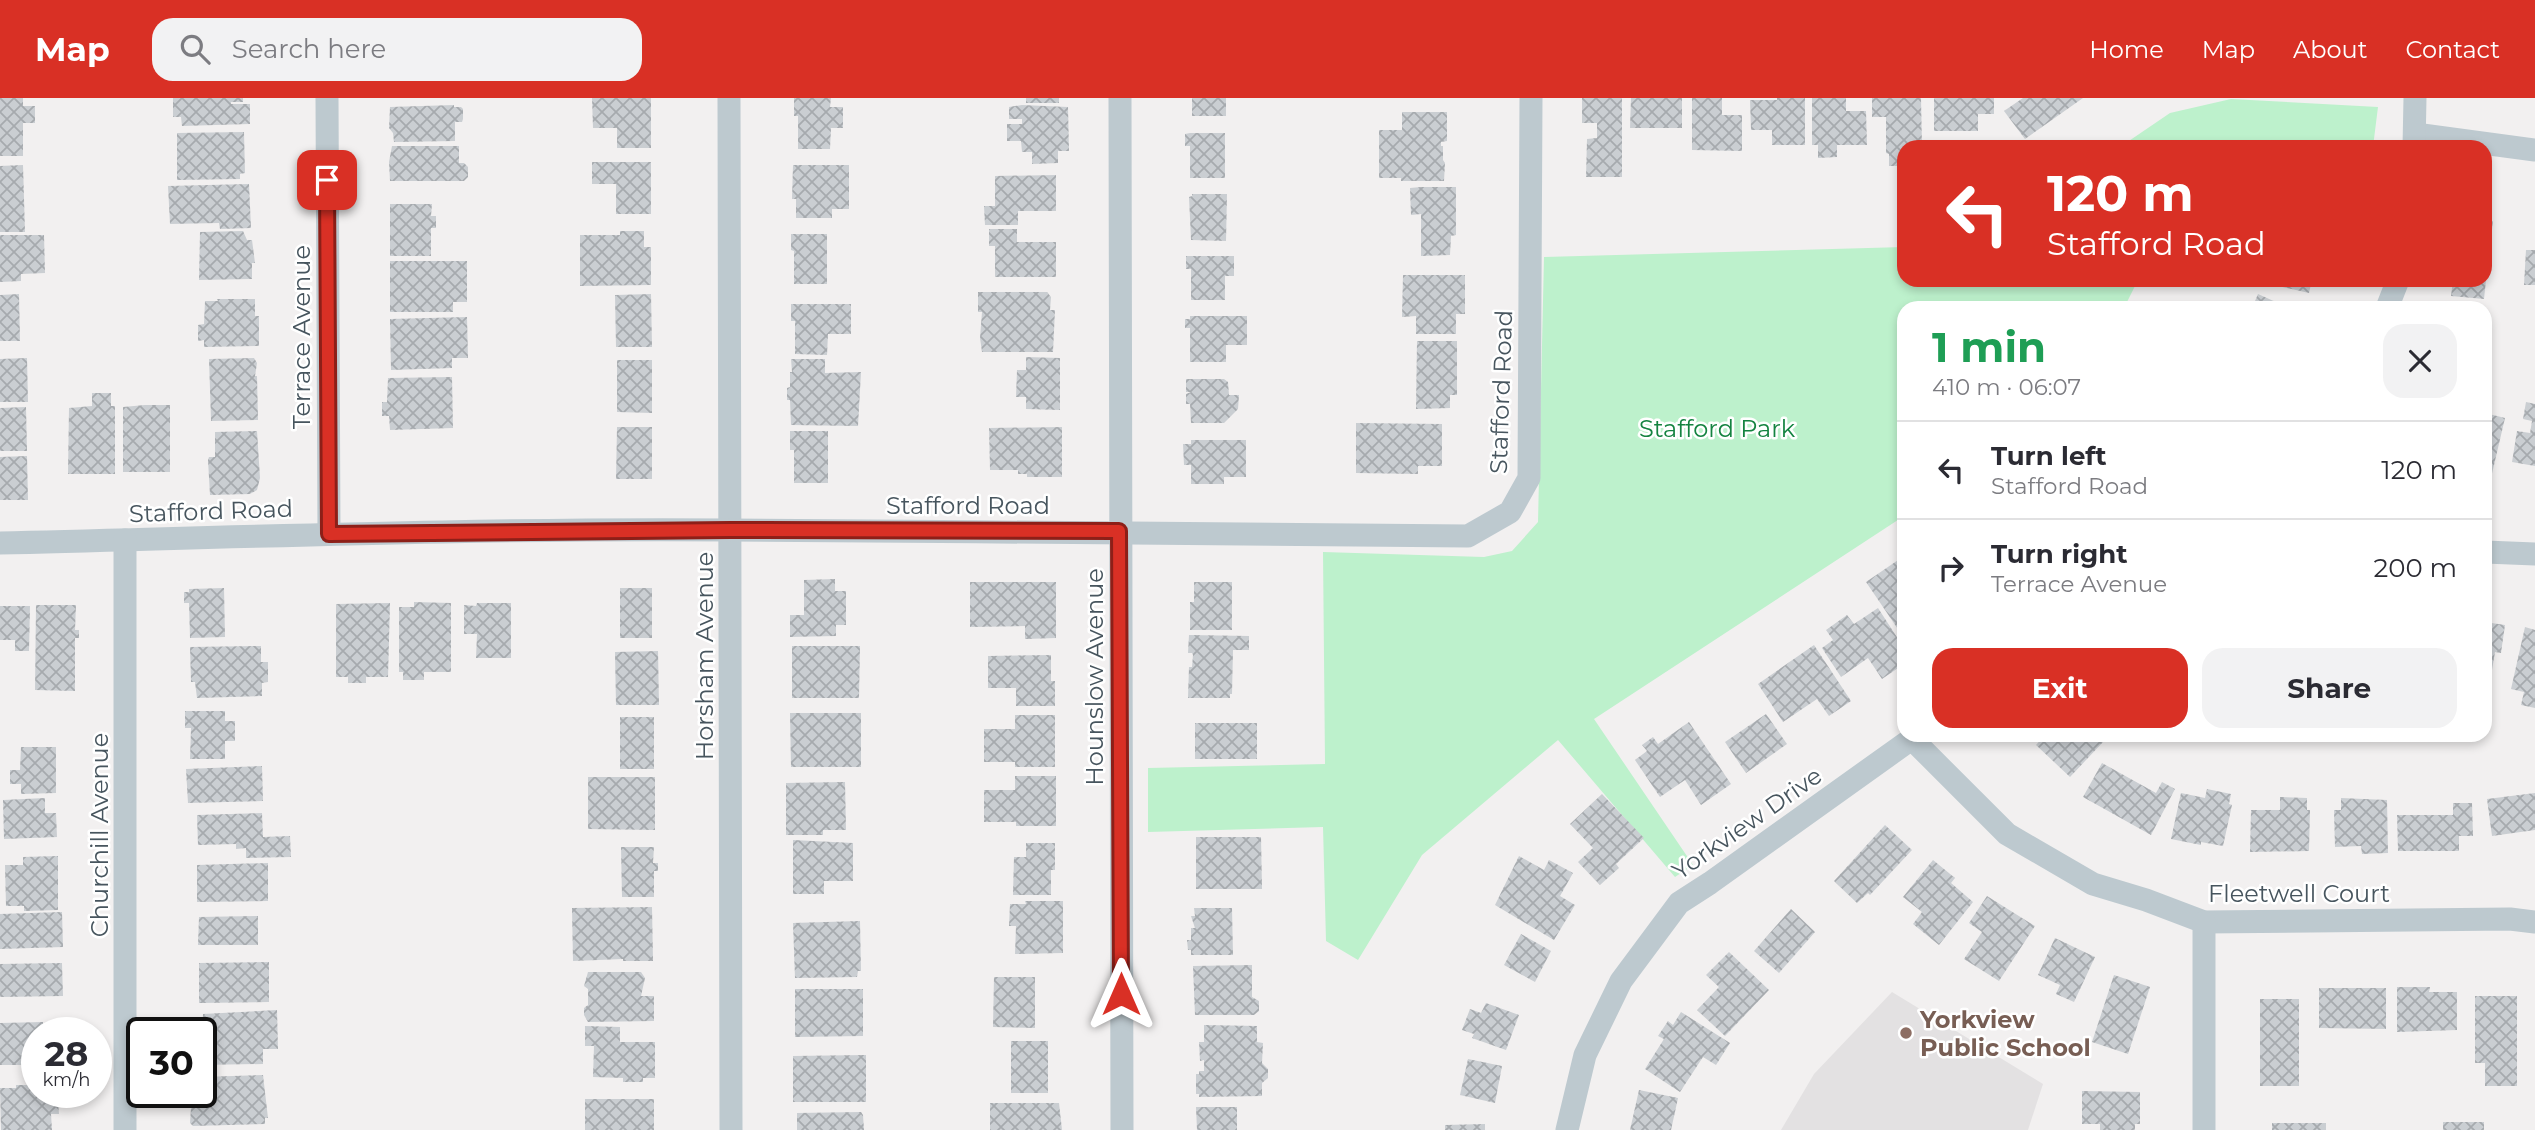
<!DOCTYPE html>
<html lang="en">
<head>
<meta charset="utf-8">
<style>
	body { margin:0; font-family:Montserrat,sans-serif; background:#f2f2f3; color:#2b2b33; height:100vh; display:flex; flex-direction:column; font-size:26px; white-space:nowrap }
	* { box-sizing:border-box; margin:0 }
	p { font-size:23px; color:#7c7c81 }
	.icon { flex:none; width:38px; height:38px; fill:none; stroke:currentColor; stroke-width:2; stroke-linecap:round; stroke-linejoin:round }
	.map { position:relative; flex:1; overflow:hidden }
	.drawer { position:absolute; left:1897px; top:203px; width:595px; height:441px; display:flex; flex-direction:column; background:#fff; border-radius:21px; box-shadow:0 4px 10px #0003 }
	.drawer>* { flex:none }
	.guide { position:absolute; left:1897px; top:42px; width:595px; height:147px; border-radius:21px; box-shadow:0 4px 10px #0003; background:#d93025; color:#fff; overflow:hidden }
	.speed { position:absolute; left:21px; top:919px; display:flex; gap:14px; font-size:35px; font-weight:700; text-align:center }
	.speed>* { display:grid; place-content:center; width:91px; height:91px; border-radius:50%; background:#fff; box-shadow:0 4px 10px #0003; line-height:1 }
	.speed small { font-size:18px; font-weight:400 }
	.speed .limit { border:4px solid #111; border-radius:10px; background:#fff; color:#111 }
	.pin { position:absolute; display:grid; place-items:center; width:60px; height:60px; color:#fff; margin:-30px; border-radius:14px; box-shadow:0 4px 10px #0006 }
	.me { position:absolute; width:77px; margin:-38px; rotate:0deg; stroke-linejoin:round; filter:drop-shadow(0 0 5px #0008) }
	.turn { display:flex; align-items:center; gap:24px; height:147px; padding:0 35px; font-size:32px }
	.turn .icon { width:91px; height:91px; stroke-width:2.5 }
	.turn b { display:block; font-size:49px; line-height:60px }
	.round { display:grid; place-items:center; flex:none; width:74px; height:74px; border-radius:21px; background:#f2f2f3 }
	.head { display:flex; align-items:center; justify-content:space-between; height:119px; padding:0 35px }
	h1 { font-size:42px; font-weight:700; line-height:52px; color:#1e9e55 }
	.cta { display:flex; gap:14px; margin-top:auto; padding:14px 35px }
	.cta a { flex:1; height:80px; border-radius:21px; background:#d93025; color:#fff; font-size:28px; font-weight:700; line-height:80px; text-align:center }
	.cta a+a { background:#f2f2f3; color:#2b2b33 }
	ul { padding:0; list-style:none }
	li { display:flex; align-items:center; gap:21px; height:98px; padding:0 35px; border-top:2px solid #e1e1e2 }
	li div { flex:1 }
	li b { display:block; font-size:26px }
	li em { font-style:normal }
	header { display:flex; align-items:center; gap:42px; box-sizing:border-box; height:98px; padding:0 35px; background:#d93025; color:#fff }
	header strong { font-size:33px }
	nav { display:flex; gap:38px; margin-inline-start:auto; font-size:24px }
	.search { width:490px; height:63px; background:#f2f2f3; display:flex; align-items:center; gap:18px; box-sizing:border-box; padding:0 24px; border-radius:21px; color:#7c7c81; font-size:26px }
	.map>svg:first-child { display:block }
	.education { fill:#e3e1e2 }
	.green { fill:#bdf1cc }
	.building { fill:url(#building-cross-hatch) }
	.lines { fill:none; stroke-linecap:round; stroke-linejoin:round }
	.street { stroke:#bdc9cf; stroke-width:23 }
	.route-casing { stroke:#8d1f18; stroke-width:18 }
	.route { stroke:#d93025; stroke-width:12 }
	.education-dot { fill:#8d6e63; stroke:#fff; stroke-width:2.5 }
	.labels { text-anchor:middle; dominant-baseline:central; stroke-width:5; stroke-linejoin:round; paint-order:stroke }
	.street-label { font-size:24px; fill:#47555e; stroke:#fff }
	.park-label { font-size:24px; fill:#148340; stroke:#fff }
	.education-label { font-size:24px; font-weight:bold; fill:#785e54; stroke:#fff; text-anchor:start }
</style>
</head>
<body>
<header>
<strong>Map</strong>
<div class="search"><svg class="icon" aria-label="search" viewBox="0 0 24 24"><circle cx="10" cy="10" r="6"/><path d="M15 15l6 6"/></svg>Search here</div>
<nav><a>Home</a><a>Map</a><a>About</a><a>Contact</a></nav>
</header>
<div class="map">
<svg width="2535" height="1032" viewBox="0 0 2535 1032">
	<defs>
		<pattern id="building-cross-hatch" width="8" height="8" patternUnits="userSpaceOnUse" patternTransform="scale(1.75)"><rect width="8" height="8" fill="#caced2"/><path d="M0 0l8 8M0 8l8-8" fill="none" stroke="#a6aaae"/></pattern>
	</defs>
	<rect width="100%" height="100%" fill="#f2f0f0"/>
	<!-- education -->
	<polygon class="education" points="1892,894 2043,986 2028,1032 1781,1032 1814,976"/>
	<!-- green -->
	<g class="green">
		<polygon points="2231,1 2378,9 2373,49 2120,49 2170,15"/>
		<polygon points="1904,149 1904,182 2138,182 2124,210 1904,210 1904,418 1594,621 1693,767 1675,779 1558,642 1422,757 1358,862 1326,843 1323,729 1148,734 1148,670 1325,666 1323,454 1484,459 1512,453 1538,424 1544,159"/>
	</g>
	<!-- building -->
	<g class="building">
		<polygon points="0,0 23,0 23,8 35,8 35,25 23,25 23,58 0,58"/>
		<polygon points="173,0 243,0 243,4 231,4 231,6 250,6 250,26 182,28 181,19 173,19"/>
		<polygon points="592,0 651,0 651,50 617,50 617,30 593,30"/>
		<polygon points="794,0 831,0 830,9 843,9 843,30 831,30 830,51 798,51 798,18 794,18"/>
		<rect x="1026" y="0" width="33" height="5"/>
		<rect x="1192" y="0" width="34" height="18"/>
		<polygon points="1582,0 1622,0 1622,79 1586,79 1587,41 1597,40 1597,25 1582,25"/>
		<polygon points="1631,0 1682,0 1682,30 1630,30"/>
		<polygon points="1692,0 1722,0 1722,17 1742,17 1742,53 1692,52"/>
		<polygon points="1777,0 1805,0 1805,47 1772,47 1772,32 1751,32 1750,2 1777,2"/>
		<polygon points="1812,0 1846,0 1846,13 1866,13 1867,47 1837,47 1837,59 1818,60 1818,47 1812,47"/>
		<polygon points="1872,0 1921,0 1922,49 1904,49 1904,68 1889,68 1889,56 1886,55 1886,19 1872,19"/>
		<polygon points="1934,0 1994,0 1994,16 1978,16 1978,33 1934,33"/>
		<polygon points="2023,0 2083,0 2025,41 2004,13"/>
		<polygon points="454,7 454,9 461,9 463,11 463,21 462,24 455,24 455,43 394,44 393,35 389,30 390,9"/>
		<polygon points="1022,7 1068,9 1069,53 1058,53 1058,65 1032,66 1032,54 1022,54 1021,43 1007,43 1007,26 1022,26 1022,21 1009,21 1009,9"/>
		<polygon points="1402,14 1447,14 1447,43 1441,44 1441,48 1443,48 1443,62 1445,65 1444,83 1401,83 1401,80 1379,80 1379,32 1402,32"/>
		<polygon points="244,34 245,75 240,76 240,81 177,82 177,35"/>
		<polygon points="1190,35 1225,35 1225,80 1190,80 1190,48 1185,48 1185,36"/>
		<polygon points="392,48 459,48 459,65 464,65 468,69 468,79 464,83 390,83 389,64"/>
		<polygon points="592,64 651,64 651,116 616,116 616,86 592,86"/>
		<polygon points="23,67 25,134 0,134 0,68"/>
		<polygon points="793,67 849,67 849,111 832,111 832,120 796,120 796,101 792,101"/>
		<polygon points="1056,77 1056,113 1018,113 1018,127 985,127 984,108 995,108 995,78"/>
		<polygon points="249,86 251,130 220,131 219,125 170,126 168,88"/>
		<polygon points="1421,89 1456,89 1456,137 1451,138 1450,157 1421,158 1421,116 1411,117 1410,90"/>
		<polygon points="1192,96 1227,96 1226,143 1191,142 1189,99 1192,98"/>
		<polygon points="390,106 432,106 431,118 436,118 436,130 431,130 431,158 390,158"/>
		<polygon points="2485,122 2493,123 2487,174 2485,174"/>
		<polygon points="989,131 1017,131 1017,144 1056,144 1056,179 995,179 995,148 989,148"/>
		<polygon points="243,133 247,142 252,142 255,165 252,165 252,181 199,182 200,134"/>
		<polygon points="620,133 644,133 644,149 651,149 651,187 580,188 580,137 620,137"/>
		<polygon points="791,136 827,136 827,186 794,186 794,153 791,152"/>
		<polygon points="0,137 44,137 45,175 21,176 21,183 0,184"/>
		<polygon points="2526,152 2535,152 2535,187 2524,187"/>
		<polygon points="1186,158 1234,158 1234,178 1225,178 1225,202 1191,202 1191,171 1186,171"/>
		<polygon points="390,163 467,163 467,204 453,204 453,214 390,214"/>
		<polygon points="1403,177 1465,177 1465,216 1456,216 1456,236 1416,236 1416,218 1402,219"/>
		<polygon points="2252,182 2312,182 2309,195"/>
		<polygon points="2453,182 2486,182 2484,201 2451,198"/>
		<polygon points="978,194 1047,194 1051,199 1050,212 1055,212 1053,254 982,254 980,240 982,214 978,214"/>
		<polygon points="19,196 20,243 0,243 0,197"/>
		<polygon points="651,196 652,249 616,249 615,197"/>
		<polygon points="2258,196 2289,210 2252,210"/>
		<polygon points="217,201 255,201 255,218 259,218 259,248 204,249 204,242 198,243 198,227 204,226 205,203 218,203"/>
		<polygon points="791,206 851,206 851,236 828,236 827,257 795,256 795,223 791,223"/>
		<polygon points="1190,218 1247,218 1247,247 1226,247 1226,264 1190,264 1190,230 1185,230 1185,221 1190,221"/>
		<polygon points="467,219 468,260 452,260 452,270 391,272 390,221"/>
		<polygon points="1417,243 1457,243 1457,297 1450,297 1450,310 1416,311"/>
		<polygon points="1026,259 1060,260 1060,312 1026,311 1026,299 1016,299 1017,272 1026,272"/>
		<polygon points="27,260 28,304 0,304 0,261"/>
		<polygon points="254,260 257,265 255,278 257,278 258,322 211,323 209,261"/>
		<polygon points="791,261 825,261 825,275 861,274 858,328 791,327 790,302 787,302 787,290 790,289 790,274 792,274"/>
		<polygon points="617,262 652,262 652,315 617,314"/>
		<polygon points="452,279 453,330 390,332 389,318 382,318 382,304 387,304 388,280"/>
		<polygon points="1186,281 1224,281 1228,284 1229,297 1239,297 1238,311 1224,325 1191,325 1190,306 1186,306 1186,296 1191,294 1186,294"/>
		<polygon points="92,295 111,295 111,308 115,308 115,376 68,376 69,310 92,308"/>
		<polygon points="2526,304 2535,306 2535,368 2512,364 2517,333 2530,335 2532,323 2523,321"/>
		<polygon points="145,307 170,307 170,374 123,374 123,309"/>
		<polygon points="26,309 27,353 0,353 0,310"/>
		<polygon points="2485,315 2505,320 2490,384 2485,383"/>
		<polygon points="1356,325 1442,326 1442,368 1418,368 1418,376 1356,375"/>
		<polygon points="617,329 652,329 652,381 616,381"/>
		<polygon points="1062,329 1062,379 1027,379 1027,376 1018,376 1018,372 990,372 989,330"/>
		<polygon points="257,333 260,380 257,392 250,396 210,397 208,362 209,359 215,359 215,334"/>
		<polygon points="790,333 828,333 828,385 794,385 794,352 790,352"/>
		<polygon points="1191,342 1246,342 1246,379 1224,379 1224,386 1191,386 1191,367 1184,367 1183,346 1191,346"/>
		<polygon points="27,358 28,402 0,402 0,359"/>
		<polygon points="1904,458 1904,540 1866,484"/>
		<polygon points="835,481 835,493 846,493 846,527 836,527 836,538 790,539 790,517 804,517 804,482"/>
		<polygon points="970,484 1056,484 1056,540 1025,541 1025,528 970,529"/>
		<polygon points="1194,484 1232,484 1232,532 1190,532 1190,504 1194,504"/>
		<polygon points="224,490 225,539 190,540 189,505 184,505 184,494 189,494 189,491"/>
		<rect x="620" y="490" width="32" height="50"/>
		<polygon points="414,504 451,505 451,574 424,574 424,582 403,582 403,574 399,574 399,509 414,509"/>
		<polygon points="390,505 388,579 366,579 366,585 348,585 348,579 336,579 336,506"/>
		<polygon points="477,505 511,505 511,560 476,560 477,536 464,536 464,507 476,508"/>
		<polygon points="36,507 76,507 75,532 79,532 79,540 75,540 75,593 35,592"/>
		<polygon points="0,508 30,508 29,553 15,553 15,542 0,542"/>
		<polygon points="1878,510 1904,550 1904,566 1882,581 1868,560 1841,579 1822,550 1833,542 1826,532 1847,517 1854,526"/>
		<polygon points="2485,524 2505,527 2501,555 2495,554 2490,584 2485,583"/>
		<polygon points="2525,529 2535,532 2535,610 2521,607 2524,594 2511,591"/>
		<polygon points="1189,537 1249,538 1249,552 1233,552 1232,596 1230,596 1230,600 1188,600 1189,569 1192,569 1193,557 1192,555 1188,555"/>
		<polygon points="1814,547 1851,603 1829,618 1817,601 1783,624 1758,586"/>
		<polygon points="261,548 261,564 268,564 268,584 262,585 262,598 197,600 195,584 191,584 190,549"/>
		<polygon points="792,548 860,548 859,600 792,600"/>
		<polygon points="658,553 659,607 616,607 615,554"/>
		<polygon points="1051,557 1051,583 1055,583 1055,608 1016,608 1016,590 988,590 988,558"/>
		<polygon points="185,613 225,613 225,623 235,623 235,643 225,643 225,661 190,661 191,630 185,630"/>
		<polygon points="790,615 861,615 861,669 791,669"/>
		<polygon points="1766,616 1787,646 1746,675 1725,644"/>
		<polygon points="1015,617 1055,617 1055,669 1015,669 1015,664 984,664 984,631 1015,631"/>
		<rect x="620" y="619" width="34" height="52"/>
		<polygon points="1689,624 1731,686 1701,707 1685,682 1660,699 1635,662 1647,653 1642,647 1653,639 1658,646"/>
		<rect x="1195" y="625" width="62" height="36"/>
		<polygon points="2045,637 2095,637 2103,644 2070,679 2036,647"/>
		<polygon points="21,649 56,649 56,695 21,696 21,686 10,686 10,672 20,672"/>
		<polygon points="2102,665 2156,695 2162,684 2175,691 2151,737 2083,699"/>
		<polygon points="262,668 263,703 188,705 186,671"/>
		<polygon points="1015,678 1056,678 1056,728 1016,728 1016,724 984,724 984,692 1015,692"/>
		<polygon points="588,679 655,679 655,732 588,731"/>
		<polygon points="845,684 846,732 823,732 823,737 786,737 786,685"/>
		<polygon points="2207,691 2231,696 2229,706 2232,707 2223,748 2201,744 2201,747 2171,741 2181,695 2205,700"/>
		<polygon points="2535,695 2535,732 2492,738 2487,701"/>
		<polygon points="1602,696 1644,740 1616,766 1619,770 1600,787 1578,764 1593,750 1570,726"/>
		<polygon points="2280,699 2307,700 2307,712 2310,712 2309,753 2250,754 2251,712 2280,712"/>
		<polygon points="45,700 45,715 56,715 57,739 4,741 3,702"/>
		<polygon points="2341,700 2387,702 2388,755 2362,756 2361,748 2335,749 2334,712 2341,712"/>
		<polygon points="2453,705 2472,705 2473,738 2459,738 2459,753 2398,753 2397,717 2453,717"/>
		<polygon points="262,715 263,739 290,738 291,759 246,760 246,750 236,751 236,746 198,747 197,717"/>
		<polygon points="1885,727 1912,752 1870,797 1868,795 1857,805 1834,783"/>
		<polygon points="1196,739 1261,739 1262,791 1196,791"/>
		<polygon points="793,742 853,745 853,783 824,783 824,796 793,796"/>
		<polygon points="1026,745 1055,745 1055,772 1051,772 1051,797 1013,797 1014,759 1026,759"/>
		<polygon points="621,749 654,749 653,765 658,765 658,773 654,773 654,799 622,799"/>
		<polygon points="58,758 58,812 24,813 24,808 6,808 5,767 23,767 23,759"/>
		<polygon points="1519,758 1544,772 1549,762 1573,775 1560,798 1575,807 1554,842 1495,807"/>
		<polygon points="1933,762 1955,780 1951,785 1973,804 1939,847 1913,826 1922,814 1903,799"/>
		<polygon points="268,765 268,803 197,804 197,767"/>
		<polygon points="1987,798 2035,828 1999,883 1964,861 1982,834 1969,825"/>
		<polygon points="1025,803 1063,803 1063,855 1015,856 1016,828 1009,828 1010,806 1026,806"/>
		<polygon points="652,809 653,863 623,863 623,861 573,863 572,810"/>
		<polygon points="1194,810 1232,810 1233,857 1191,857 1191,852 1188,852 1187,842 1191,842 1191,830 1195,830 1191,818 1195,818"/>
		<polygon points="1791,811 1815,834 1779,875 1754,853"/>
		<polygon points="62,814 63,849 0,851 0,816"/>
		<polygon points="258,818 258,847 198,847 199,819"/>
		<polygon points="860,823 861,873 858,873 857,879 795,880 793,825"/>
		<polygon points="1521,836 1551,853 1535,884 1504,867"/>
		<polygon points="2055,840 2095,859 2074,904 2056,896 2060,887 2038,877"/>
		<polygon points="1729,854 1769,892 1725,938 1697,912 1719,889 1706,877"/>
		<polygon points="269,864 269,904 199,905 199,865"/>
		<polygon points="62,865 63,898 0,899 0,866"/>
		<polygon points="1252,867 1252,899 1259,903 1259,913 1254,917 1195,917 1193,868"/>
		<polygon points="588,874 641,874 645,880 641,898 654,898 654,923 588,924 584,917 584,910 588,907 588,891 584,888"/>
		<polygon points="2114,877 2150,889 2128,956 2092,944"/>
		<polygon points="994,879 1035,879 1035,930 993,929"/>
		<polygon points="2397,889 2430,889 2429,894 2457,894 2457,932 2397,934"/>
		<polygon points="2319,890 2386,890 2386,931 2319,930"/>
		<polygon points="795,891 863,891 863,938 795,939"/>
		<polygon points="2475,898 2517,898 2517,988 2485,988 2485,965 2475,965"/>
		<rect x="2260" y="901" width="39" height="87"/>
		<polygon points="1486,905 1519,917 1506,952 1472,940 1474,936 1462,932 1470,911 1481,915"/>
		<polygon points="277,912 278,951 263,951 263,966 201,967 203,916"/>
		<polygon points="1681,914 1730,945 1716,967 1703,959 1680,994 1645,971 1664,941 1658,938 1668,923 1673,927"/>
		<polygon points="43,924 43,934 37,934 37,967 0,967 0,925"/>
		<polygon points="1204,927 1257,928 1257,944 1263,945 1262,965 1268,971 1268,980 1262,985 1262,998 1199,999 1199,996 1196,996 1196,976 1199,976 1199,973 1204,973 1204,962 1200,963 1199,944 1204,944"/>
		<polygon points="585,928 620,929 620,944 655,944 655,980 643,980 643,984 623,984 623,980 593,979 594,948 585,948"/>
		<rect x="1011" y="943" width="37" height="52"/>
		<polygon points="866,957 866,1004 793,1004 793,958"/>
		<polygon points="1468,961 1502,968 1495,1005 1460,997"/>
		<polygon points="263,977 268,1020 265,1020 265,1026 193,1028 190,1025 192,994 201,994 201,979"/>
		<polygon points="16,987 37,987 37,994 51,994 51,1003 58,1003 59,1016 51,1016 52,1032 1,1032 0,990 16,990"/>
		<polygon points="1639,992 1678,1000 1671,1032 1630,1032"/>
		<polygon points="2082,993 2140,994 2140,1026 2135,1026 2135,1032 2100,1032 2100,1026 2082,1026"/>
		<rect x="585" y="1001" width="69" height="31"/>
		<polygon points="990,1005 1059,1005 1062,1032 990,1032"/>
		<polygon points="1196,1009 1237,1009 1237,1032 1197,1032"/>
		<polygon points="861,1014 863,1017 864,1032 797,1032 797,1015"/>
		<rect x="2443" y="1024" width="41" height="8"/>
		<rect x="2272" y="1025" width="54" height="7"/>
		<polygon points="1485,1026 1485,1032 1445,1032 1445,1027"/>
	</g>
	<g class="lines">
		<!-- street -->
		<g class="street">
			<polyline points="327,0 329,436"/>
			<polyline points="729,0 731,1032"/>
			<polyline points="1120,0 1122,1032"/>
			<polyline points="2415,36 2535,52"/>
			<polyline points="2414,49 2415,0"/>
			<polyline points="2387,210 2398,182"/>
			<path d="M0,445C243,439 487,430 730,432C976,434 1222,435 1468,438L1510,414L1529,380L1531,0"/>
			<polyline points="2485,454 2535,456"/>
			<polyline points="1912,641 2007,736 2093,786 2146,802 2204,824 2510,821 2535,824"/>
			<polyline points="125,1032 125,442"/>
			<polyline points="1567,1032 1585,957 1621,883 1679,805 1710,785 1917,637"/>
			<polyline points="2204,1032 2204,824"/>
		</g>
	</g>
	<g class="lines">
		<defs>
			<polyline id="route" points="327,82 329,436 730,432 1119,433 1121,896"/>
		</defs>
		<!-- route casing -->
		<use href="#route" class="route-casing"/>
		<!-- route -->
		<use href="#route" class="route"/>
	</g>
	<!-- markers -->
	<circle class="education-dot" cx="1906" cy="935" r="7"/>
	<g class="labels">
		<!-- street labels -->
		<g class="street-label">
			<text transform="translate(301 239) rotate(-90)">Terrace Avenue</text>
			<text transform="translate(1501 294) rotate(-88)">Stafford Road</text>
			<text x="968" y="407">Stafford Road</text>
			<text transform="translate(211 413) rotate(-2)">Stafford Road</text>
			<text transform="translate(704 558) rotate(-90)">Horsham Avenue</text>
			<text transform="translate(1094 579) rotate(-90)">Hounslow Avenue</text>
			<text transform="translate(1747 725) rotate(-35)">Yorkview Drive</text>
			<text transform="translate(99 737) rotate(-90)">Churchill Avenue</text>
			<text x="2299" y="795">Fleetwell Court</text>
		</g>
		<!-- park labels -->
		<g class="park-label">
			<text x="1717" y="330">Stafford Park</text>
		</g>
		<!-- education labels -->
		<g class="education-label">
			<text x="1920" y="921">Yorkview<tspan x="1920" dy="28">Public School</tspan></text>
		</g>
	</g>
</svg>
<div class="speed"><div>28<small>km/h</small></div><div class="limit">30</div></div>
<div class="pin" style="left:327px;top:82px;background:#d93025"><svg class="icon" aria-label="arrive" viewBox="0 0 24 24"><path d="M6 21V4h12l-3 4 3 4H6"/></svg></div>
<svg class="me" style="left:1121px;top:896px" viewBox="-20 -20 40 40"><path d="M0-17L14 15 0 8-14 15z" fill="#d93025" stroke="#fff" stroke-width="4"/></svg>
<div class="guide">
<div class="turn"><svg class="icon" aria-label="left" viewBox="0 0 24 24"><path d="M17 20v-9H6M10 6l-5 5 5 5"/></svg><div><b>120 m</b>Stafford Road</div></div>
</div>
<section class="drawer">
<div class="head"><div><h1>1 min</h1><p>410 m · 06:07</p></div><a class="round"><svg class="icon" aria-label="close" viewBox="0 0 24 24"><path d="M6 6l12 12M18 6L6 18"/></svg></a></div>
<ul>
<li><svg class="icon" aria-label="left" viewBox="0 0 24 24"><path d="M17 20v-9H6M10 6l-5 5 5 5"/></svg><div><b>Turn left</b><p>Stafford Road</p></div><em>120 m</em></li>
<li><svg class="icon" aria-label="right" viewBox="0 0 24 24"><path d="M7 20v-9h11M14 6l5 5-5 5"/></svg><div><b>Turn right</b><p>Terrace Avenue</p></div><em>200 m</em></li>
</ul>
<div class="cta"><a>Exit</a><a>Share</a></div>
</section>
</div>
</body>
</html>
